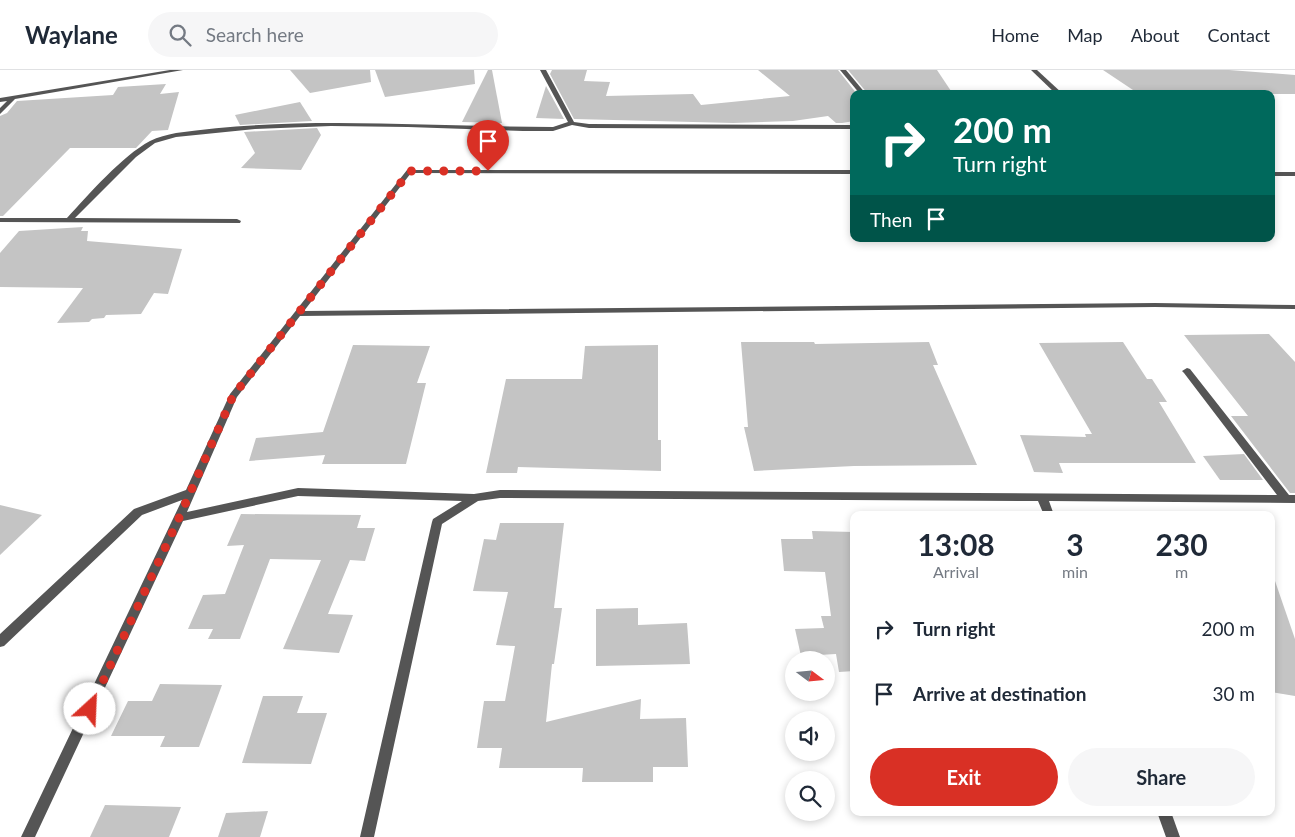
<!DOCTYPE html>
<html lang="en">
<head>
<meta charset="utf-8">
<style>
	body { margin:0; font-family:Lato,sans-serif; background:#f6f6f7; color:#1f2937; height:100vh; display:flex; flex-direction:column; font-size:19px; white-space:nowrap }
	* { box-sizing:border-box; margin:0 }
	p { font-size:16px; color:#747a83 }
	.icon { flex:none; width:28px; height:28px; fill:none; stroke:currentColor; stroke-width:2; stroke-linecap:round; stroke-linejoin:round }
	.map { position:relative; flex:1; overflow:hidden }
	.panel { position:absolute; left:850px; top:441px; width:425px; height:305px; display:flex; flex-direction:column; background:#fff; border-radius:10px; box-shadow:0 2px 8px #0003 }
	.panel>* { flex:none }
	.guide { position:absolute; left:850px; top:20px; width:425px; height:152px; border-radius:10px; box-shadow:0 2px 8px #0003; background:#00695c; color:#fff; overflow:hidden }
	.needle { width:32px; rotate:106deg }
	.tools { position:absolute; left:785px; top:581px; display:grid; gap:10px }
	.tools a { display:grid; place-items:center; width:50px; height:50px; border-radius:50%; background:#fff; box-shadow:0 2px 8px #0003; font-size:25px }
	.pin { position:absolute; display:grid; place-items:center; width:42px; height:42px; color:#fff; margin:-51px -21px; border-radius:50% 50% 50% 0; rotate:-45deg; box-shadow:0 0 5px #0007 }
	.pin .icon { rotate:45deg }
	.me { position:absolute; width:55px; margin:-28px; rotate:25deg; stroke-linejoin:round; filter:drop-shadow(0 0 4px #0008) }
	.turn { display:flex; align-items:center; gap:18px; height:105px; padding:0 20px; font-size:22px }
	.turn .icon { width:65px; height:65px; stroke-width:2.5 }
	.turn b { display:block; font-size:35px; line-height:42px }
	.then { display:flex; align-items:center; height:48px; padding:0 20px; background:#0003; gap:10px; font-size:19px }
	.eta { display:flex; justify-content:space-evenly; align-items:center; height:85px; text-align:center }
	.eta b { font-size:30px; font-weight:700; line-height:35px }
	.action { display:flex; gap:10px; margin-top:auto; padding:10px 20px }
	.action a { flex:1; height:58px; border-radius:30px; background:#d93025; color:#fff; font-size:20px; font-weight:700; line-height:58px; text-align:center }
	.action a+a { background:#f6f6f7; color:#1f2937 }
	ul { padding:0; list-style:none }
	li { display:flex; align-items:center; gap:15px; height:65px; padding:0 20px }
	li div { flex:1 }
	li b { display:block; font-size:19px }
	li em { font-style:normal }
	header { display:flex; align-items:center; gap:30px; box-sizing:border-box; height:70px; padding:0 25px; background:#fff; border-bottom:1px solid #e0e1e3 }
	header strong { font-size:24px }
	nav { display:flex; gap:28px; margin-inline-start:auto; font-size:18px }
	.search { width:350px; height:45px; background:#f6f6f7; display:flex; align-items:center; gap:12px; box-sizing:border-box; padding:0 18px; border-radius:28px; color:#747a83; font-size:19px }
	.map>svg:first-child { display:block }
	.building { fill:#c4c4c4 }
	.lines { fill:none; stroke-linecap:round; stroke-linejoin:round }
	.minor { fill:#555; fill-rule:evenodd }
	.route { stroke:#d93025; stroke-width:9; stroke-dasharray:0 16.2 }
</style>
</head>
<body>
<header>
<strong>Waylane</strong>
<div class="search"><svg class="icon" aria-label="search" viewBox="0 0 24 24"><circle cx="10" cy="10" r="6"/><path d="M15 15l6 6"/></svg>Search here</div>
<nav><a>Home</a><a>Map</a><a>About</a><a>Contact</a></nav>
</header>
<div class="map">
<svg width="1295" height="767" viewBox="0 0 1295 767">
	<rect width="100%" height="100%" fill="#fff"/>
	<!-- building -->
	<g class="building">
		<polygon points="290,0 370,0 371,12 310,23"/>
		<polygon points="375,0 474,0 475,14 385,27"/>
		<polygon points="488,0 492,0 502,53 462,52"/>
		<polygon points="552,0 587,0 584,11 610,12 606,26 693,24 701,35 790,26 758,0 838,0 857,24 854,24 854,51 842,53 836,53 828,46 793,51 733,53 574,49 550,4"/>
		<polygon points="848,0 937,0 953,24 868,24"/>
		<polygon points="1103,0 1229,0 1295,5 1295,24 1139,24"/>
		<polygon points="166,14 160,24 179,22 168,60 152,61 136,78 70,78 3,146 0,146 0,46 7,43 17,31 113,25 118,17"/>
		<polygon points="546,16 564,49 536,48"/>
		<polygon points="300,32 312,51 240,55 235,45"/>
		<polygon points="317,58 321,65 301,100 241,98 255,83 244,62"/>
		<polygon points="83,157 81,161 88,161 87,171 182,179 168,224 154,223 141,244 106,245 104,248 92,249 89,252 57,253 83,218 0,217 0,183 19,161"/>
		<polygon points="1269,264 1295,292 1295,423 1290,423 1231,346 1248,346 1184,265"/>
		<polygon points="741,272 814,272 815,274 929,272 938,295 933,295 977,395 854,396 754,401 744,357 748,357"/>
		<polygon points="1123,272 1147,309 1152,309 1167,332 1159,332 1196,393 1059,393 1063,403 1034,402 1020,365 1086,367 1085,364 1092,364 1039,273"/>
		<polygon points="353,275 430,276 417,313 426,313 406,394 322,394 325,385 249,391 256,368 323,362"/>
		<polygon points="658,275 658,370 661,370 661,401 518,397 517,403 486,403 506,309 582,309 585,276"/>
		<polygon points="1244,384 1263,410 1220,410 1203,386"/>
		<polygon points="0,435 42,445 0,485"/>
		<polygon points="241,444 361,445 357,458 375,458 365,491 350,490 328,544 353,545 339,583 283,579 321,490 270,489 240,569 208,569 213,559 188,559 203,525 225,524 244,475 227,476"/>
		<polygon points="500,453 564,453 554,538 562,538 554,594 552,594 546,652 641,629 640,649 686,648 688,697 653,697 653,712 582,712 583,698 499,698 502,678 477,678 484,631 505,631 515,576 496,575 508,522 473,521 484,469 496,470"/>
		<polygon points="812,461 854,462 854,601 839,602 836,584 801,586 795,559 824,558 821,546 831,546 825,502 784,501 781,469 813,469"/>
		<polygon points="1275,511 1295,569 1295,626 1271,622 1271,512"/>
		<polygon points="638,538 638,555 687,553 690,594 596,596 596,539"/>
		<polygon points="160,614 222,615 199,677 160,677 165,666 111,666 128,631 152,631"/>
		<polygon points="263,626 303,626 297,643 327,643 311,694 242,693"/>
		<polygon points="105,735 181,737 169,767 90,767"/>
		<polygon points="268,741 260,767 218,767 226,743"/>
	</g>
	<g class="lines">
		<!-- minor -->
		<g class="minor">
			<polygon points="170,0 183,0 15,29 0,44 0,38 7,31 0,32 0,28"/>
			<path d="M540,0H546L574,52L589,54L854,55V59L589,58L572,55L553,61H523L408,57L331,56L255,59L176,67L155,73L136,87L75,148L237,149L241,151L240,153L0,152V148H67C89,124 122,86 150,71C158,67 167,65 176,63C301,45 427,57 553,57L568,52Z"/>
			<polygon points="840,0 846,0 866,24 860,24"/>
			<polygon points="1031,0 1037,0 1063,24 1056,24"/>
			<polygon points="407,100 854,100 854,104 411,103 304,241 1155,233 1295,235 1295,239 1155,237 300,246 237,327 187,442 298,418 474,424 500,420 1277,425 1184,303 1182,301 1187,298 1190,299 1289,425 1295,425 1295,433 1049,431 1054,445 1044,445 1038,431 500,428 478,431 442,454 374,767 360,767 432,452 433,449 462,431 298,426 183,451 35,767 21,767 182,430 142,445 4,576 0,577 0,564 134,439 186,420 230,324"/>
			<rect x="1271" y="102" width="24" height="4"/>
			<polygon points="1157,742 1171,742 1180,767 1166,767"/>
		</g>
	</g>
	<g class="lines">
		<!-- route -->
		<polyline class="route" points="90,639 179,448 233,326 410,101 488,101"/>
	</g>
</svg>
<div class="tools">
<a><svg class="needle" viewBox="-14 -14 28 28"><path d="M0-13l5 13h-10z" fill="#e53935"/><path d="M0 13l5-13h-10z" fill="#747a83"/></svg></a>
<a><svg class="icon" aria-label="sound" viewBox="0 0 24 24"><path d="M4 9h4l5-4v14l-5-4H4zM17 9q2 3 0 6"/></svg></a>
<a><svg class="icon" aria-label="search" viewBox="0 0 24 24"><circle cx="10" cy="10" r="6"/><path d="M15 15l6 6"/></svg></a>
</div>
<div class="pin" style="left:488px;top:101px;background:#d93025"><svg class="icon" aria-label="arrive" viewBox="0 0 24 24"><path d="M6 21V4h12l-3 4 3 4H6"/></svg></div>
<svg class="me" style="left:90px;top:639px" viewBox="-20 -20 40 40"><circle r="19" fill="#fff"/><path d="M0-13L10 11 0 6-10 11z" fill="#d93025"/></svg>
<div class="guide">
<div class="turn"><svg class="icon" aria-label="right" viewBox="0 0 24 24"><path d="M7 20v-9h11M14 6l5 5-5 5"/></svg><div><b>200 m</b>Turn right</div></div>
<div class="then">Then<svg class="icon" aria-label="arrive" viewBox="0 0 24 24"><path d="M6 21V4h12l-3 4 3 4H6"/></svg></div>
</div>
<section class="panel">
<div class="eta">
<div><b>13:08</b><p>Arrival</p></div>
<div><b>3</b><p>min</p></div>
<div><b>230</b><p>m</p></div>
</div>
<ul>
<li><svg class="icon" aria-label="right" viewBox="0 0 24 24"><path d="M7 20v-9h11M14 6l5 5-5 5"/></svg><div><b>Turn right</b></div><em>200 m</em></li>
<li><svg class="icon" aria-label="arrive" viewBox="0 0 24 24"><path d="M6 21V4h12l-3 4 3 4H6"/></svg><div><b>Arrive at destination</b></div><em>30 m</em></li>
</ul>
<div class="action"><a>Exit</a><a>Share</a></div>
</section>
</div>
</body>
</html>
